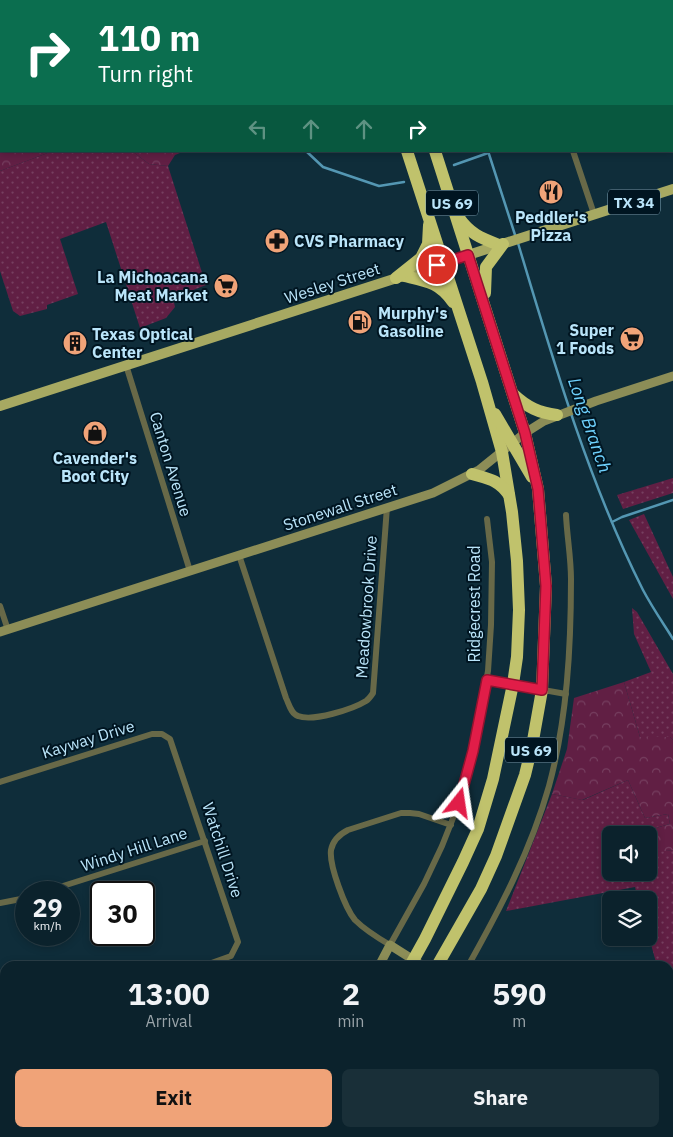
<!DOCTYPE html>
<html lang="en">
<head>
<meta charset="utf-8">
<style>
	body { margin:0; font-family:"IBM Plex Sans",sans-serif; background:#192f38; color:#f1f3f6; height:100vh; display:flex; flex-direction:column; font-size:19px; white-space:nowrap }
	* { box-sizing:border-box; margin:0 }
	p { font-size:16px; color:#9aa4a9 }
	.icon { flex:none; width:28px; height:28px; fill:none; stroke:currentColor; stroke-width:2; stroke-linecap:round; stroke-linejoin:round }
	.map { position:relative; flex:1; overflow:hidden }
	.panel { position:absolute; left:0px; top:961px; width:674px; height:176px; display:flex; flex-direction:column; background:#0b222c; border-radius:15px 15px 0 0; box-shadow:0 2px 8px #0003,0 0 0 1px #2b3f48 }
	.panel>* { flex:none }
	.banner { position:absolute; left:0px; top:0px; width:674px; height:152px; box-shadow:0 2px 8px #0003,0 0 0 1px #2b3f48; background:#0b6e4f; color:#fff; overflow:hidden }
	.fabs { position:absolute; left:602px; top:826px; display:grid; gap:10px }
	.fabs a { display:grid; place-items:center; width:55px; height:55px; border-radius:8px; background:#0b222c; box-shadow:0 2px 8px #0003,0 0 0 1px #2b3f48; font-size:25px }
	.speed { position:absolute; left:15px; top:881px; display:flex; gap:10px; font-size:25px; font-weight:700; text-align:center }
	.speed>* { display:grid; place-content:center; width:65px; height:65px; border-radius:50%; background:#0b222c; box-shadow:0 2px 8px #0003,0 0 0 1px #2b3f48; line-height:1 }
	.speed small { font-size:12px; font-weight:400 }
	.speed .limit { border:2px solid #111; border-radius:8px; background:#fff; color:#111 }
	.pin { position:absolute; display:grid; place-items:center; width:42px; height:42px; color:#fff; margin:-21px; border:2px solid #fff; border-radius:50%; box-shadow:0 1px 5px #0007 }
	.me { position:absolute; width:55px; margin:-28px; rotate:15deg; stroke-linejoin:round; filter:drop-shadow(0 0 4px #0008) }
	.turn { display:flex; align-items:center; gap:18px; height:105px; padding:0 15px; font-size:22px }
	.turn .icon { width:65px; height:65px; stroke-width:2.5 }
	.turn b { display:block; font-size:35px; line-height:42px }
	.lanes { display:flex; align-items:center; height:48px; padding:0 15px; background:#0003; justify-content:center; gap:25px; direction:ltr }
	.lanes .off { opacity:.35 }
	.eta { display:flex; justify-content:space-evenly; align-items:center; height:85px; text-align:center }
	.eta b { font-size:30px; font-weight:800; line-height:35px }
	.button { display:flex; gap:10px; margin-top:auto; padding:10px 15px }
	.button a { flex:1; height:58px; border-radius:8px; background:#f0a378; color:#111; font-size:20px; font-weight:800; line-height:58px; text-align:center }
	.button a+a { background:#192f38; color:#f1f3f6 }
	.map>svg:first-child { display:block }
	.grass { fill:url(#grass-dots) }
	.forest { fill:url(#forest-crowns) }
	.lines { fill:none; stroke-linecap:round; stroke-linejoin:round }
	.stream { stroke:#5497b3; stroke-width:2.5 }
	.street { stroke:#686948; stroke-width:6 }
	.secondary { stroke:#8c8d57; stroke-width:9 }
	.primary { stroke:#a7a962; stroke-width:10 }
	.highway { stroke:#c0c26c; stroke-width:12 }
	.route-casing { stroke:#92132f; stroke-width:12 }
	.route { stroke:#e11d48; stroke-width:9 }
	.labels { text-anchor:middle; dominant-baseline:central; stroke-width:4; stroke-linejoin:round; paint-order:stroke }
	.shield { fill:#001521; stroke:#82a7b9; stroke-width:1 }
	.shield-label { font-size:15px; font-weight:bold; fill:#bae5fa }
	.poi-label { font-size:16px; font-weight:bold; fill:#bae5fa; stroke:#001521; text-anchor:start }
	.street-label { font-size:16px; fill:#bae5fa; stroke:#001521 }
	.water-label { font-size:18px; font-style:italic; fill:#6ed1fd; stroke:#001521 }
</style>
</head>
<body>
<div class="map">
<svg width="673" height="1137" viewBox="0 0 673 1137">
	<defs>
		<pattern id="grass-dots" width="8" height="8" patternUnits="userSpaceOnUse" patternTransform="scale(1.25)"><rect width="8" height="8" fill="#611f44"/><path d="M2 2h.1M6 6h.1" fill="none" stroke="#763f60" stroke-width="1.8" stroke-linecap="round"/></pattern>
		<pattern id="forest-crowns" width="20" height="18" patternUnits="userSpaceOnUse" patternTransform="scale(1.25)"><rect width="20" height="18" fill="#611f44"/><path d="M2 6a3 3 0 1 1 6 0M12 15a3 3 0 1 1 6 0" fill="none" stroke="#763f60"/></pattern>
	</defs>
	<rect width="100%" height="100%" fill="#0f2d3a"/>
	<!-- grass -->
	<g class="grass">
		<polygon points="53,151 132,151 149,164 168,166 206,285 173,298 175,307 166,318 140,328 106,222 60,239 78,294 47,305 47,309 20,316 13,311 0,271 0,171"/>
		<polygon points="673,478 673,493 623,509 617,495"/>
		<polygon points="644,514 673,577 673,599 629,520"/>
		<polygon points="632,608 637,612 673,674 673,740 670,737 640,737 624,682 651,672 634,634"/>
		<polygon points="628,780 645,818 668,814 670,824 648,830 648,835 611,835 611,872 649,872 649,842 650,852 673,850 673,999 669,999 669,966 657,966 649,937 649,900 638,900 635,887 506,911 552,794 583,800"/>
	</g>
	<!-- forest -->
	<g class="forest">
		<polygon points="0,0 52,0 53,1 1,1 1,151 53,151 0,171"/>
		<polygon points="132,151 185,151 175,155 168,166 149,164"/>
		<polygon points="624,682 640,737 670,737 673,740 673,850 650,853 648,830 670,824 668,814 645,818 628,780 582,800 552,794 567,749 574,698"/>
	</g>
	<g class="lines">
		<!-- stream -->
		<g class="stream">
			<polyline points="0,61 1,61"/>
			<polyline points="0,74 1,74"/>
			<polyline points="306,151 323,167 379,186 404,182"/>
			<polyline points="488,151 516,238"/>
			<polyline points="454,165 488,153"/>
			<path d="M518,243C553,360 588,481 643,590C652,607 663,623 673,639"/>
			<polyline points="612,522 622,517 673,500"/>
		</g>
		<!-- street -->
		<g class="street">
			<polyline points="459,1 463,0"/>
			<polyline points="672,28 673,28"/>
			<polyline points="672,82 673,83"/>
			<polyline points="573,151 594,214"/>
			<polyline points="126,365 190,571"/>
			<path d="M239,555L286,698C289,704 291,714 298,716C313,722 353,709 366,701C369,699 371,696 373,693L387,507"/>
			<polyline points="0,606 8,630"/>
			<polyline points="487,680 566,694"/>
			<polyline points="0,782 152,734 162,734 170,739 238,942 231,956 203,966"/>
			<path d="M451,825L419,814L410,813H401L348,830C340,834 333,840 331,850C329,865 345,908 355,920C365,930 378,938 390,945L424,884L442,846L459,803L473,751L488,671L491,625L492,562L487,519"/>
			<polyline points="44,892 205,841"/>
			<polyline points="0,903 26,898"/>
			<path d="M468,966C500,909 531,850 549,786C567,719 571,648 571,579C571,558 567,536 566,515"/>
			<polyline points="0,1036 5,1033"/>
		</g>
		<!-- secondary -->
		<g class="secondary">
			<polyline points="0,632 433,493 479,470 525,433 544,421 596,401 673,376"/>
			<polyline points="379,966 390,945 423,966"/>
			<polyline points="290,1137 292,1132"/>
			<polyline points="370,1137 373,1132"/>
		</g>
		<!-- primary -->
		<polyline class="primary" points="0,406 673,189"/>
		<!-- highway -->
		<g class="highway">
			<polyline points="359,0 360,1"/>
			<polyline points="393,0 395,1"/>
			<polyline points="407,151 482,382 502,452 512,512 517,561 519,610 517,657 513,684 493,779 478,829 463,862 425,939 410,966"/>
			<polyline points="435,151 525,433 538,489 546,586 542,690 532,746 525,775 496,856 481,889 437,966"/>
			<path d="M459,218C470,234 481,238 499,245"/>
			<path d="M404,276C426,281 439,282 453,302"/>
			<polyline points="396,278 421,258 428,244 429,225"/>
			<polyline points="485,293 486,267 503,244"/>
			<path d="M514,395C527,407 539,413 557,415"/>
			<polyline points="495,414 532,477"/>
			<path d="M472,474C489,479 499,480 509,495"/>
			<polyline points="316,1137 318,1132"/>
			<polyline points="343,1137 346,1132"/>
		</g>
	</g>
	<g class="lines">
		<defs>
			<polyline id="route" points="437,265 468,255 525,433 538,489 546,586 542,690 487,680 473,751 459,803"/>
		</defs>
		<!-- route casing -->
		<use href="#route" class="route-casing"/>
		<!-- route -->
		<use href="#route" class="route"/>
	</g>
	<!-- icons -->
	<defs>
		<symbol id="restaurant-disc" viewBox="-11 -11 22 22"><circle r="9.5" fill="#f0a378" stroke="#001521"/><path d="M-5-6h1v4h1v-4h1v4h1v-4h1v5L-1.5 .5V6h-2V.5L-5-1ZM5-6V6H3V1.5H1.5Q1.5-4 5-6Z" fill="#111"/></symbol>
		<symbol id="pharmacy-disc" viewBox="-11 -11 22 22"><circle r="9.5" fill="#f0a378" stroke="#001521"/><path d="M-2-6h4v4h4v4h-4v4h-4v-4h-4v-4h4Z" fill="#111"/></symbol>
		<symbol id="supermarket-disc" viewBox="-11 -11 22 22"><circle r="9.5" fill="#f0a378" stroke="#001521"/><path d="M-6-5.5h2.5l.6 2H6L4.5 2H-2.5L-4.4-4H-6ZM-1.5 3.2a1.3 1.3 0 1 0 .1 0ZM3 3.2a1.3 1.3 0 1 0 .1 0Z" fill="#111"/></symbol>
		<symbol id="fuel-disc" viewBox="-11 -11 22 22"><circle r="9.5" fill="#f0a378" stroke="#001521"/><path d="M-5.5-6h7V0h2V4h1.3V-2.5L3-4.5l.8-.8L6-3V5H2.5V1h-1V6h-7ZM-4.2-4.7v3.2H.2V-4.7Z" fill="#111"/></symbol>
		<symbol id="building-disc" viewBox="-11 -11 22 22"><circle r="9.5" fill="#f0a378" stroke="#001521"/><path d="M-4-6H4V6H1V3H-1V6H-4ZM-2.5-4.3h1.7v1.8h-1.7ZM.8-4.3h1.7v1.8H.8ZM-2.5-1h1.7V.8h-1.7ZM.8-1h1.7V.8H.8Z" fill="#111"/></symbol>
		<symbol id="shop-disc" viewBox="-11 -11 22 22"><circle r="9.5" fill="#f0a378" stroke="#001521"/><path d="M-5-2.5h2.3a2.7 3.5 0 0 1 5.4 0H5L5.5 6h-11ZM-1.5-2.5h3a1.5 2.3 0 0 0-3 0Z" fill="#111"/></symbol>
	</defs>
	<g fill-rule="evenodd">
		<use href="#restaurant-disc" x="537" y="178" width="28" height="28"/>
		<use href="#pharmacy-disc" x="263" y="227" width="28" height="28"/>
		<use href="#supermarket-disc" x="212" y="272" width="28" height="28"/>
		<use href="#fuel-disc" x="346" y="308" width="28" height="28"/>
		<use href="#supermarket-disc" x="618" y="325" width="28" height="28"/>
		<use href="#building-disc" x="61" y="329" width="28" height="28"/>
		<use href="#shop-disc" x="81" y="419" width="28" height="28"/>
	</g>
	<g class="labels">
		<!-- shield labels -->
		<g class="shield">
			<rect x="608" y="189.5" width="52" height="25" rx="4"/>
			<rect x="426" y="190.5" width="52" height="25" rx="4"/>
			<rect x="505" y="737.5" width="52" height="25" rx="4"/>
		</g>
		<g class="shield-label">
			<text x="634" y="202">TX 34</text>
			<text x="452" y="203">US 69</text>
			<text x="531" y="750">US 69</text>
		</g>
		<!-- poi labels -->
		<g class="poi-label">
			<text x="551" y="217" text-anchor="middle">Peddler's<tspan x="551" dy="18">Pizza</tspan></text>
			<text x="294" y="241">CVS Pharmacy</text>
			<text x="208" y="277" text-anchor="end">La Michoacana<tspan x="208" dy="18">Meat Market</tspan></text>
			<text x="378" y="313">Murphy's<tspan x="378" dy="18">Gasoline</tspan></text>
			<text x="614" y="330" text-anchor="end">Super<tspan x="614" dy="18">1 Foods</tspan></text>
			<text x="92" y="334">Texas Optical<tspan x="92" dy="18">Center</tspan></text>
			<text x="95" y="458" text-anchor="middle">Cavender's<tspan x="95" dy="18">Boot City</tspan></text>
		</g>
		<!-- street labels -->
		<g class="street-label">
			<text transform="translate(332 283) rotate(-18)">Wesley Street</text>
			<text transform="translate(171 464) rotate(73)">Canton Avenue</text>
			<text transform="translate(340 507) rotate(-18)">Stonewall Street</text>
			<text transform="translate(474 604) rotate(-90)">Ridgecrest Road</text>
			<text transform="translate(366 607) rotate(-86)">Meadowbrook Drive</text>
			<text transform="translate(88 739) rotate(-17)">Kayway Drive</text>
			<text transform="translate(134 849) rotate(-18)">Windy Hill Lane</text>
			<text transform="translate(223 850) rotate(72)">Watchill Drive</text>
		</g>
		<!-- water labels -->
		<g class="water-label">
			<text transform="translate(590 425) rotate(71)">Long Branch</text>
		</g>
	</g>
</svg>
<div class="fabs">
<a><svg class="icon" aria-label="sound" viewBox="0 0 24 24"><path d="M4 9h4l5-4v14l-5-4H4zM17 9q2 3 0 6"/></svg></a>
<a><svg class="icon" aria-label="layers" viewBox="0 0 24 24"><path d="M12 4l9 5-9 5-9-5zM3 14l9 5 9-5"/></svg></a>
</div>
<div class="speed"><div>29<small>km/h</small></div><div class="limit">30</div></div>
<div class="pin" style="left:437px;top:265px;background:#d93025"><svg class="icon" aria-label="arrive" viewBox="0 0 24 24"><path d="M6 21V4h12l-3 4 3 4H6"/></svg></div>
<svg class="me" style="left:459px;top:803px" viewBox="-20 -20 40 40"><path d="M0-17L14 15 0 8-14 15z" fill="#e11d48" stroke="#fff" stroke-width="4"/></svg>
<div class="banner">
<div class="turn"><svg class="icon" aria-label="right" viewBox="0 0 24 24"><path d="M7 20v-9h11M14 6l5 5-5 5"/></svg><div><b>110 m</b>Turn right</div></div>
<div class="lanes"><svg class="icon off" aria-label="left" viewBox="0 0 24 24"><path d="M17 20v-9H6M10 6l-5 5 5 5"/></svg><svg class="icon off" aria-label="ahead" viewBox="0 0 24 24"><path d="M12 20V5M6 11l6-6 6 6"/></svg><svg class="icon off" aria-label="ahead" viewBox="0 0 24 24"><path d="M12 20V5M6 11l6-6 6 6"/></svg><svg class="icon" aria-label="right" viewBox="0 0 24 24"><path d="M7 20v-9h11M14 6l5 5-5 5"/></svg></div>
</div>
<section class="panel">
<div class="eta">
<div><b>13:00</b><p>Arrival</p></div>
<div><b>2</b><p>min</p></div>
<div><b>590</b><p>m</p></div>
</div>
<div class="button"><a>Exit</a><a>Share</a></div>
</section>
</div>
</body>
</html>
